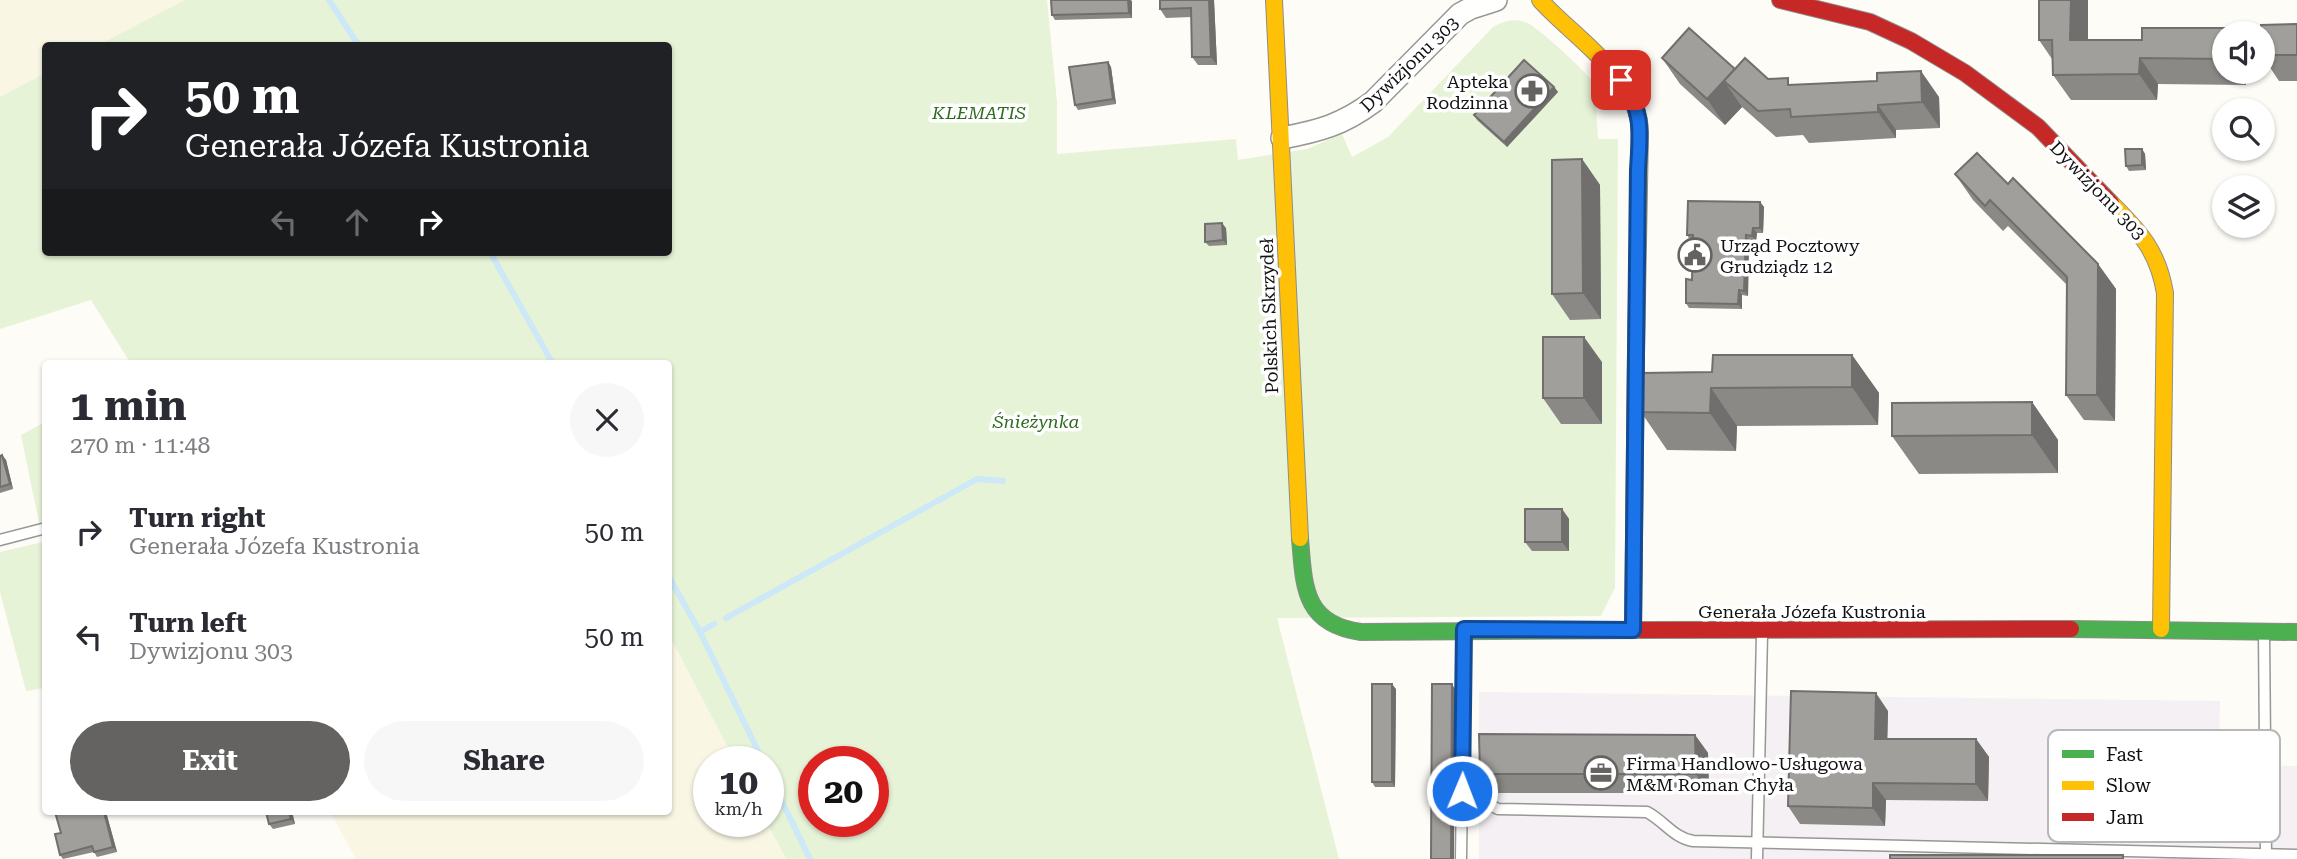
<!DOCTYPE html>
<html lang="en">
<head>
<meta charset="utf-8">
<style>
	body { margin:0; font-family:"Roboto Serif",serif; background:#f7f7f7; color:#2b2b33; height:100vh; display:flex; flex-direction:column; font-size:26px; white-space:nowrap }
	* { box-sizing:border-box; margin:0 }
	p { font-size:23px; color:#7c7c81 }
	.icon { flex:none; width:38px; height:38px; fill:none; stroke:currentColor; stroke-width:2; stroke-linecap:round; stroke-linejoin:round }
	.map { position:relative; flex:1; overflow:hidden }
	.drawer { position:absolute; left:42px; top:360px; width:630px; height:455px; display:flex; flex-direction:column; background:#fff; border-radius:7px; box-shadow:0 2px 5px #0004 }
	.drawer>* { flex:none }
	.hud { position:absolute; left:42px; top:42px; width:630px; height:214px; border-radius:7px; box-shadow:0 2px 5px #0004; background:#202124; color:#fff; overflow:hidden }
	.fabs { position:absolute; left:2212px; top:21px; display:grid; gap:14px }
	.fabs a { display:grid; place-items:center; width:63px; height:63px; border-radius:50%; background:#fff; box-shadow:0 2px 5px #0004; font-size:35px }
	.speed { position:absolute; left:693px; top:746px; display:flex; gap:14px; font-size:35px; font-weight:700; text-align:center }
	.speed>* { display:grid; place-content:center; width:91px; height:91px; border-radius:50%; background:#fff; box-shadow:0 2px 5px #0004; line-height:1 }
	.speed small { font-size:18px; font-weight:400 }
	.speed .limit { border:10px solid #d22; background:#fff; color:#111 }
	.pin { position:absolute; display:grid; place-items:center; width:60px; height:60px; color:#fff; margin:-30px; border-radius:14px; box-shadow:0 4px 10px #0006 }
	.me { position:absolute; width:77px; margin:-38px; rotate:1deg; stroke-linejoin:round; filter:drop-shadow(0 0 5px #0008) }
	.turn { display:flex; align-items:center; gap:24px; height:147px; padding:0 28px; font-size:32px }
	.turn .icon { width:91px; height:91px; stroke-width:2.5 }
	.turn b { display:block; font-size:49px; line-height:60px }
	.lanes { display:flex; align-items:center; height:66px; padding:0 28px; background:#0003; justify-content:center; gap:35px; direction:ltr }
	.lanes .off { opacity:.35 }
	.round { display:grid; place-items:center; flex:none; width:74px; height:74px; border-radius:37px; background:#f7f7f7 }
	.summary { display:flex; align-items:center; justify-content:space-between; height:119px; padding:0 28px }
	h1 { font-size:42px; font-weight:700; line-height:52px }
	.cta { display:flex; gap:14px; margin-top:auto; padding:14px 28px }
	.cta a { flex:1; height:80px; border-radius:42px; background:#646362; color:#fff; font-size:28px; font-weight:700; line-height:80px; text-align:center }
	.cta a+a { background:#f7f7f7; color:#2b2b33 }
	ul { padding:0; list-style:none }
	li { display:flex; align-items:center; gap:21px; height:105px; padding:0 28px }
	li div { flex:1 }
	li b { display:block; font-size:26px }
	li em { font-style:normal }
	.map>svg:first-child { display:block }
	.industrial { fill:#f5f0f3 }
	.farmland { fill:#f9f7e4 }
	.green { fill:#e7f3d7; fill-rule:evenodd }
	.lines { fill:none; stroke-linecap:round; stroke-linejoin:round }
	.stream { stroke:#cde8f7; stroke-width:6 }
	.lane-casing { stroke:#979795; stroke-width:13 }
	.street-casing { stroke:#979795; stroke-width:24 }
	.fast-casing { stroke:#8e8d8b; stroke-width:18 }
	.slow-casing { stroke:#8e8d8b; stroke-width:18 }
	.jam-casing { stroke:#8e8d8b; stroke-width:18 }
	.lane { stroke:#fffffe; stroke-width:10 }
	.street { stroke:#fffffe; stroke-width:21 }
	.fast { stroke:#4caf50; stroke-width:16 }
	.slow { stroke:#ffc107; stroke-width:16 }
	.jam { stroke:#c62828; stroke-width:16 }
	.wall { fill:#8a8986 }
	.shaded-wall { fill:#716f6d }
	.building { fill:#a19f9c; stroke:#716f6d; stroke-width:2 }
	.route-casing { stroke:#114b97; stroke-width:18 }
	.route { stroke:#1a73e8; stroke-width:12 }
	.labels { text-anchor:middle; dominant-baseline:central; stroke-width:7; stroke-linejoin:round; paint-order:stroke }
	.street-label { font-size:18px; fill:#111; stroke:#fff }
	.poi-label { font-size:18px; fill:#111; stroke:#fff; text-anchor:start }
	.park-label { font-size:18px; font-style:italic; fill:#2f6b1f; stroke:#fff }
	.key { fill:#fff; stroke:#b8b8b8; stroke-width:2 }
	.key-label { font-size:19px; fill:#111 }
</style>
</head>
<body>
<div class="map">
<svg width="2297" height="859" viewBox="0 0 2297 859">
	<rect width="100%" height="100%" fill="#fdfcf7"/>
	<!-- industrial -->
	<polygon class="industrial" points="1479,692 2220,701 2219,766 2297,766 2297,859 1479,859"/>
	<!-- farmland -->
	<g class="farmland">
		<polygon points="0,0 185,0 98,45 46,46 45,73 0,97"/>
		<polygon points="669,635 735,761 709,761 709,821 766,821 786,859 356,859 330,812 668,812"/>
	</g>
	<!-- green -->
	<g class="green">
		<path d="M185,0H1047L1057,102V154L1236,139L1238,160L1307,149L1342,134L1352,157L1388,137L1493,27C1504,21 1513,18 1525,22C1540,27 1605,89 1612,105L1596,107L1598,139H1618L1615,588L1601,616L1277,618L1339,859H786L766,821H768V761H735L669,635L668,364H131L91,300L0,329V97L45,73L46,252H668V46L98,45ZM814,761H873V821H814Z"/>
		<polygon points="45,422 45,688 26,691 0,592 0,552 43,542 21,435"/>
	</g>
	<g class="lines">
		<!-- stream -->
		<g class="stream">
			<polyline points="329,0 359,46"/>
			<polyline points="490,252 553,364"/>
			<polyline points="668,575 700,632 763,761"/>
			<polyline points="726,618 977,479 1003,481"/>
			<polyline points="700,632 714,624"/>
			<polyline points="768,773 810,859"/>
		</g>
		<defs>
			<g id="lane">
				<polyline points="0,540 46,528"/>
				<polyline points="2264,634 2266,855"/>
				<path d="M1462,791L1498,809L1647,812C1664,821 1674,838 1693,841L2297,855"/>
				<polyline points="1461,859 1464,634"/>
				<polyline points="1757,859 1762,634"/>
			</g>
			<path id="street" d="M1282,138C1319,131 1342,125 1373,102L1460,14L1471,8L1496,0"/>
			<g id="fast">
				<path d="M1300,538C1304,586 1303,624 1361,632L1641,630"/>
				<polyline points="2071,629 2297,632"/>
			</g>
			<g id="slow">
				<polyline points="1274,0 1300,538"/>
				<path d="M1540,0C1574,38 1639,77 1640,132L1636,352"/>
				<path d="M2111,203C2140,232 2158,251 2165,293L2161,629"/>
			</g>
			<g id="jam">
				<polyline points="1780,0 1870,22 1911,41 1965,73 2038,127 2111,203"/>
				<polyline points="1633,630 1636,352"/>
				<polyline points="1641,630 2071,629"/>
			</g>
		</defs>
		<!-- lane casing -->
		<use href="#lane" class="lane-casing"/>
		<!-- street casing -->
		<use href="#street" class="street-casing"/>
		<!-- fast casing -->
		<use href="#fast" class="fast-casing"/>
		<!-- slow casing -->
		<use href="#slow" class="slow-casing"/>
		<!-- jam casing -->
		<use href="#jam" class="jam-casing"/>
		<!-- lane -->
		<use href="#lane" class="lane"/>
		<!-- street -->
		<use href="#street" class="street"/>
		<!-- fast -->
		<use href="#fast" class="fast"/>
		<!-- slow -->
		<use href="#slow" class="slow"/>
		<!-- jam -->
		<use href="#jam" class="jam"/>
	</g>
	<!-- wall -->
	<g class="wall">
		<polygon points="1051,0 1130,0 1132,1 1132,18 1055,20 1052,15"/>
		<polygon points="1160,0 1214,0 1217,65 1198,65 1192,57 1191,17 1166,18 1160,9"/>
		<polygon points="2088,0 2088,40 2142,40 2229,28 2232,33 2224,33 2224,72 2246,72 2246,85 2158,84 2157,100 2071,100 2053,75 2052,59 2039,40"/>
		<polygon points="2297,24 2297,81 2279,81 2263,57 2263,33"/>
		<polygon points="1662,58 1735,69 1793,85 1939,97 1940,128 1896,130 1896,138 1809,143 1803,135 1776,137 1742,107 1725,125 1680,84"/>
		<polygon points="1108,62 1111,67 1116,104 1078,110 1075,105"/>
		<polygon points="1554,87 1558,92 1507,147 1477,120 1474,115"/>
		<polygon points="2142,149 2145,154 2146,170 2129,171 2126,166"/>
		<polygon points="1582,159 1600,185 1601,319 1570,320 1552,294"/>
		<polygon points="1955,174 2008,184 2098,264 2116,289 2115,421 2084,420 2066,395 2067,285 2008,226 2003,231 1973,200"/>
		<polygon points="1760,202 1764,207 1763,233 1757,233 1756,241 1749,240 1748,296 1742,295 1742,309 1689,308 1686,303 1692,280 1693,240 1690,240 1687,235"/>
		<polygon points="1226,228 1227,245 1209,246 1205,242"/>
		<polygon points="1852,355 1879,393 1878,425 1737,426 1736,451 1667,450 1641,412 1712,372"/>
		<polygon points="1602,362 1602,424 1561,424 1543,398"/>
		<polygon points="2032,402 2058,440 2058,473 1919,474 1892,436"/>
		<polygon points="2,455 6,460 13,489 0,493 0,456"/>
		<polygon points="1562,509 1569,519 1569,551 1532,551 1525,542"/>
		<polygon points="1396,689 1395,787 1375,787 1372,782"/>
		<polygon points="1888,711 1887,739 1976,739 1989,757 1988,801 1886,800 1885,826 1800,824 1788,806"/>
		<polygon points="1695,735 1708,753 1709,793 1493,793 1480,774"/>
		<polygon points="2193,738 2203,753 2203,758 2238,772 2238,813 2099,813 2089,799"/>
		<polygon points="106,812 117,852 97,857 94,852 63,859 60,855 61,833"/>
		<polygon points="292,812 295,824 273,829 269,824"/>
	</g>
	<!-- shaded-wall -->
	<g class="shaded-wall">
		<polygon points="1128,0 1130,0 1132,1 1132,18 1129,13"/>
		<polygon points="1209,0 1214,0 1217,65 1211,57"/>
		<polygon points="2071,0 2088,0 2088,66 2070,40"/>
		<polygon points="2140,58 2158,84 2157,100 2139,74"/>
		<polygon points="1108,62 1111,67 1116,104 1113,99"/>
		<polygon points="1735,69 1724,81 1742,107 1725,125 1707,99"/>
		<polygon points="1921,71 1939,97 1940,128 1922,102"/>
		<polygon points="2237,72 2246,72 2246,85"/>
		<polygon points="1554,87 1558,92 1507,147 1504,142"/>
		<polygon points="1878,105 1896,130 1896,138 1878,112"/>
		<polygon points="2142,149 2145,154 2146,170 2142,165"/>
		<polygon points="1582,159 1600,185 1601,319 1583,293"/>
		<polygon points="1760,202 1764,207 1763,233 1760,228"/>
		<polygon points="1222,223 1226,228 1227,245 1223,240"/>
		<polygon points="1753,228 1757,233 1756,241 1752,236"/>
		<polygon points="1746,235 1749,240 1748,296 1744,291"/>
		<polygon points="2098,264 2116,289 2115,421 2097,395"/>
		<polygon points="1739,290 1742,295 1742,309 1738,304"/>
		<polygon points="1584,337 1602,362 1602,424 1584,398"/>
		<polygon points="1852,355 1879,393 1878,425 1852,387"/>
		<polygon points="1711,388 1737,426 1736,451 1710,413"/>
		<polygon points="2032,402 2058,440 2058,473 2032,435"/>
		<polygon points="2,455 6,460 13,489 10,484"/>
		<polygon points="1562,509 1569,519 1569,551 1562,542"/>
		<polygon points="1392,684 1396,689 1395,787 1392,782"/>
		<polygon points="1452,684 1455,689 1454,859 1451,859"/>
		<polygon points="1876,693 1888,711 1887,757 1875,739"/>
		<polygon points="1695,735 1708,753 1709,793 1696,774"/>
		<polygon points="2193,738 2203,753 2202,772 2192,758"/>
		<polygon points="1976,739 1989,757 1988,801 1976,784"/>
		<polygon points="2228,758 2238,772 2238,813 2228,798"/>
		<polygon points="1873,783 1886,800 1885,826 1873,808"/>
		<polygon points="104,812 106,812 117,852 113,847"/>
		<polygon points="289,812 292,812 295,824 291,819"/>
	</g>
	<!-- building -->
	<g class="building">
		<polygon points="1051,0 1128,0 1129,13 1052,15"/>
		<polygon points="1160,0 1209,0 1211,57 1192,57 1191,8 1160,9"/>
		<polygon points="2039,0 2071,0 2070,40 2142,40 2142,28 2229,28 2229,33 2224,33 2224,59 2140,58 2139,74 2053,75 2052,40 2039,40"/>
		<polygon points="2297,24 2297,55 2263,55 2263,33 2261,33 2261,25"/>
		<polygon points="1689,28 1735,69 1707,99 1662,58"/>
		<polygon points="1745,58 1768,79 1788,78 1788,85 1877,81 1877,73 1921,71 1922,102 1878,105 1878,112 1791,117 1790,109 1758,111 1724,81"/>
		<polygon points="1524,60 1554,87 1504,142 1474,115"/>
		<polygon points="1108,62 1113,99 1075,105 1069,67"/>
		<polygon points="2125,149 2142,149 2142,165 2126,166"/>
		<polygon points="1977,153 2008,184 2013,178 2098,264 2097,395 2066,395 2067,277 1990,200 1985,206 1955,174"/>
		<polygon points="1582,159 1583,293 1552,294 1552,160"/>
		<polygon points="1688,201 1760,202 1760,228 1753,228 1752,236 1746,235 1744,291 1739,290 1738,304 1686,303 1686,279 1692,280 1693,235 1687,235"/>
		<polygon points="1222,223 1223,240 1205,242 1205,224"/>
		<rect x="1543" y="337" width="41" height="61"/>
		<polygon points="1713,355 1852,355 1852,387 1711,388 1710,413 1641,412 1642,373 1712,372"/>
		<polygon points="2032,402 2032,435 1892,436 1892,403"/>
		<polygon points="2,455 10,484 0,487 0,456"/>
		<rect x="1525" y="509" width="37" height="33"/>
		<rect x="1372" y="684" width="20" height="98"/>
		<polygon points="1432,684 1452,684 1451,859 1431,859"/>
		<polygon points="1791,691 1876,693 1875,739 1976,739 1976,784 1873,783 1873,808 1788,806"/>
		<polygon points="1479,734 1695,735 1696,774 1480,774"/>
		<polygon points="55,812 104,812 113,847 94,852 92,846 60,855 55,834 61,833"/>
		<polygon points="266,812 289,812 291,819 269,824"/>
		<rect x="1890" y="855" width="233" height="4"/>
	</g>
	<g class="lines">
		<defs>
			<path id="route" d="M1462,791L1464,629L1633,630L1638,170C1640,133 1644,111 1621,80"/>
		</defs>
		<!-- route casing -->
		<use href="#route" class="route-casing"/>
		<!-- route -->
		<use href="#route" class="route"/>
	</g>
	<!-- icons -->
	<defs>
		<symbol id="pharmacy-ring" viewBox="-11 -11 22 22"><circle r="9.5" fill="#fff" stroke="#646362" stroke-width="1.5"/><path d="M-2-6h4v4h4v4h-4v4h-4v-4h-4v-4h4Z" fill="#646362"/></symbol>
		<symbol id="civic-ring" viewBox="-11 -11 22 22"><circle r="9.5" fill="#fff" stroke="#646362" stroke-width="1.5"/><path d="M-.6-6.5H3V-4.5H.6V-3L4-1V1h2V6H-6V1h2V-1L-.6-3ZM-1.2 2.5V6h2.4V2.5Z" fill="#646362"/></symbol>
		<symbol id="office-ring" viewBox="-11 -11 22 22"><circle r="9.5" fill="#fff" stroke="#646362" stroke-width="1.5"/><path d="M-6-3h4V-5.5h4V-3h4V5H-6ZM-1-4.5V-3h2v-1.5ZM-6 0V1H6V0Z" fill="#646362"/></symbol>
	</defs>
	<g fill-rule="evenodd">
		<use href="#pharmacy-ring" x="1513" y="72" width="38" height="38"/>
		<use href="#civic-ring" x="1676" y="236" width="38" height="38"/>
		<use href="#office-ring" x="1582" y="754" width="38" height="38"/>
	</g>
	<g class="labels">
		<!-- street labels -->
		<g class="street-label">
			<text transform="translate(1409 64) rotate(-44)">Dywizjonu 303</text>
			<text transform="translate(2098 190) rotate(46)">Dywizjonu 303</text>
			<text transform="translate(1269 316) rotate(-92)">Polskich Skrzydeł</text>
			<text x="1812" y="611">Generała Józefa Kustronia</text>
		</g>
		<!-- poi labels -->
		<g class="poi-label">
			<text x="1508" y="81" text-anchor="end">Apteka<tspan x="1508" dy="21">Rodzinna</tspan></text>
			<text x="1720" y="245">Urząd Pocztowy<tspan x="1720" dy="21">Grudziądz 12</tspan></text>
			<text x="1626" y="763">Firma Handlowo-Usługowa<tspan x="1626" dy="21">M&amp;M Roman Chyła</tspan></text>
		</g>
		<!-- park labels -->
		<g class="park-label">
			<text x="979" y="112">KLEMATIS</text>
			<text x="1036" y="421">Śnieżynka</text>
		</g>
	</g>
	<!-- legend -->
	<rect x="2048" y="730" width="232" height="112" rx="10" class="key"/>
	<rect x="2062" y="750" width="32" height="8" fill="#4caf50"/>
	<rect x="2062" y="781" width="32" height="9" fill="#ffc107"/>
	<rect x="2062" y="813" width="32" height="8" fill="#c62828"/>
	<g class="key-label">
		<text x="2106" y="761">Fast</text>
		<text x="2106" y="792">Slow</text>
		<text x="2106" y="824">Jam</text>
	</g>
</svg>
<div class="fabs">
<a><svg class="icon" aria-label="sound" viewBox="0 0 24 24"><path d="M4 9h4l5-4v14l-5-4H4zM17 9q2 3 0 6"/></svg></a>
<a><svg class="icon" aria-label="search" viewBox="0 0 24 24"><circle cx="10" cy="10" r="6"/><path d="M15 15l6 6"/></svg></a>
<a><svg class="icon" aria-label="layers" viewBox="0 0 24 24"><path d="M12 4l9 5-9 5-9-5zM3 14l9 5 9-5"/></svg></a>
</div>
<div class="speed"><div>10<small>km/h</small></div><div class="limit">20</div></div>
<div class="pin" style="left:1621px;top:80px;background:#d93025"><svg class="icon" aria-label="arrive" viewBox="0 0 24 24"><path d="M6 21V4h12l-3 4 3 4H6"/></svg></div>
<svg class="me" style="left:1462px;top:791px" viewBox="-20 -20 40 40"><circle r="17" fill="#1a73e8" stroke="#fff" stroke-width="3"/><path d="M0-11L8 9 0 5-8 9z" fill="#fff"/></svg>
<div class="hud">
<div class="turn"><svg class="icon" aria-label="right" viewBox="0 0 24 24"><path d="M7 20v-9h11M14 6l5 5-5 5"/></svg><div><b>50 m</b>Generała Józefa Kustronia</div></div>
<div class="lanes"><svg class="icon off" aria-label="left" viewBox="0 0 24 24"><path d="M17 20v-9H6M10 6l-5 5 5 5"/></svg><svg class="icon off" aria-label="ahead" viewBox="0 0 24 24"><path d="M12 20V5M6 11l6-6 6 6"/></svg><svg class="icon" aria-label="right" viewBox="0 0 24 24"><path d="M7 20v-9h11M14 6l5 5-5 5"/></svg></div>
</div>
<section class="drawer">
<div class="summary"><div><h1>1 min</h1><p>270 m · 11:48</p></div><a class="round"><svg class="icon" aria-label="close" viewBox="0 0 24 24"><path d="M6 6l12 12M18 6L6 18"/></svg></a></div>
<ul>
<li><svg class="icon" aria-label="right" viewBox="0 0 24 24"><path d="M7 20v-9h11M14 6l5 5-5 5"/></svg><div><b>Turn right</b><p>Generała Józefa Kustronia</p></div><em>50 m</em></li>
<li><svg class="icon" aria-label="left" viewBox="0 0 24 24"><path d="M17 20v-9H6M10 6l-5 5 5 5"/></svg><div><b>Turn left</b><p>Dywizjonu 303</p></div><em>50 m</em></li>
</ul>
<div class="cta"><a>Exit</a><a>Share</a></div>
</section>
</div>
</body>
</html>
